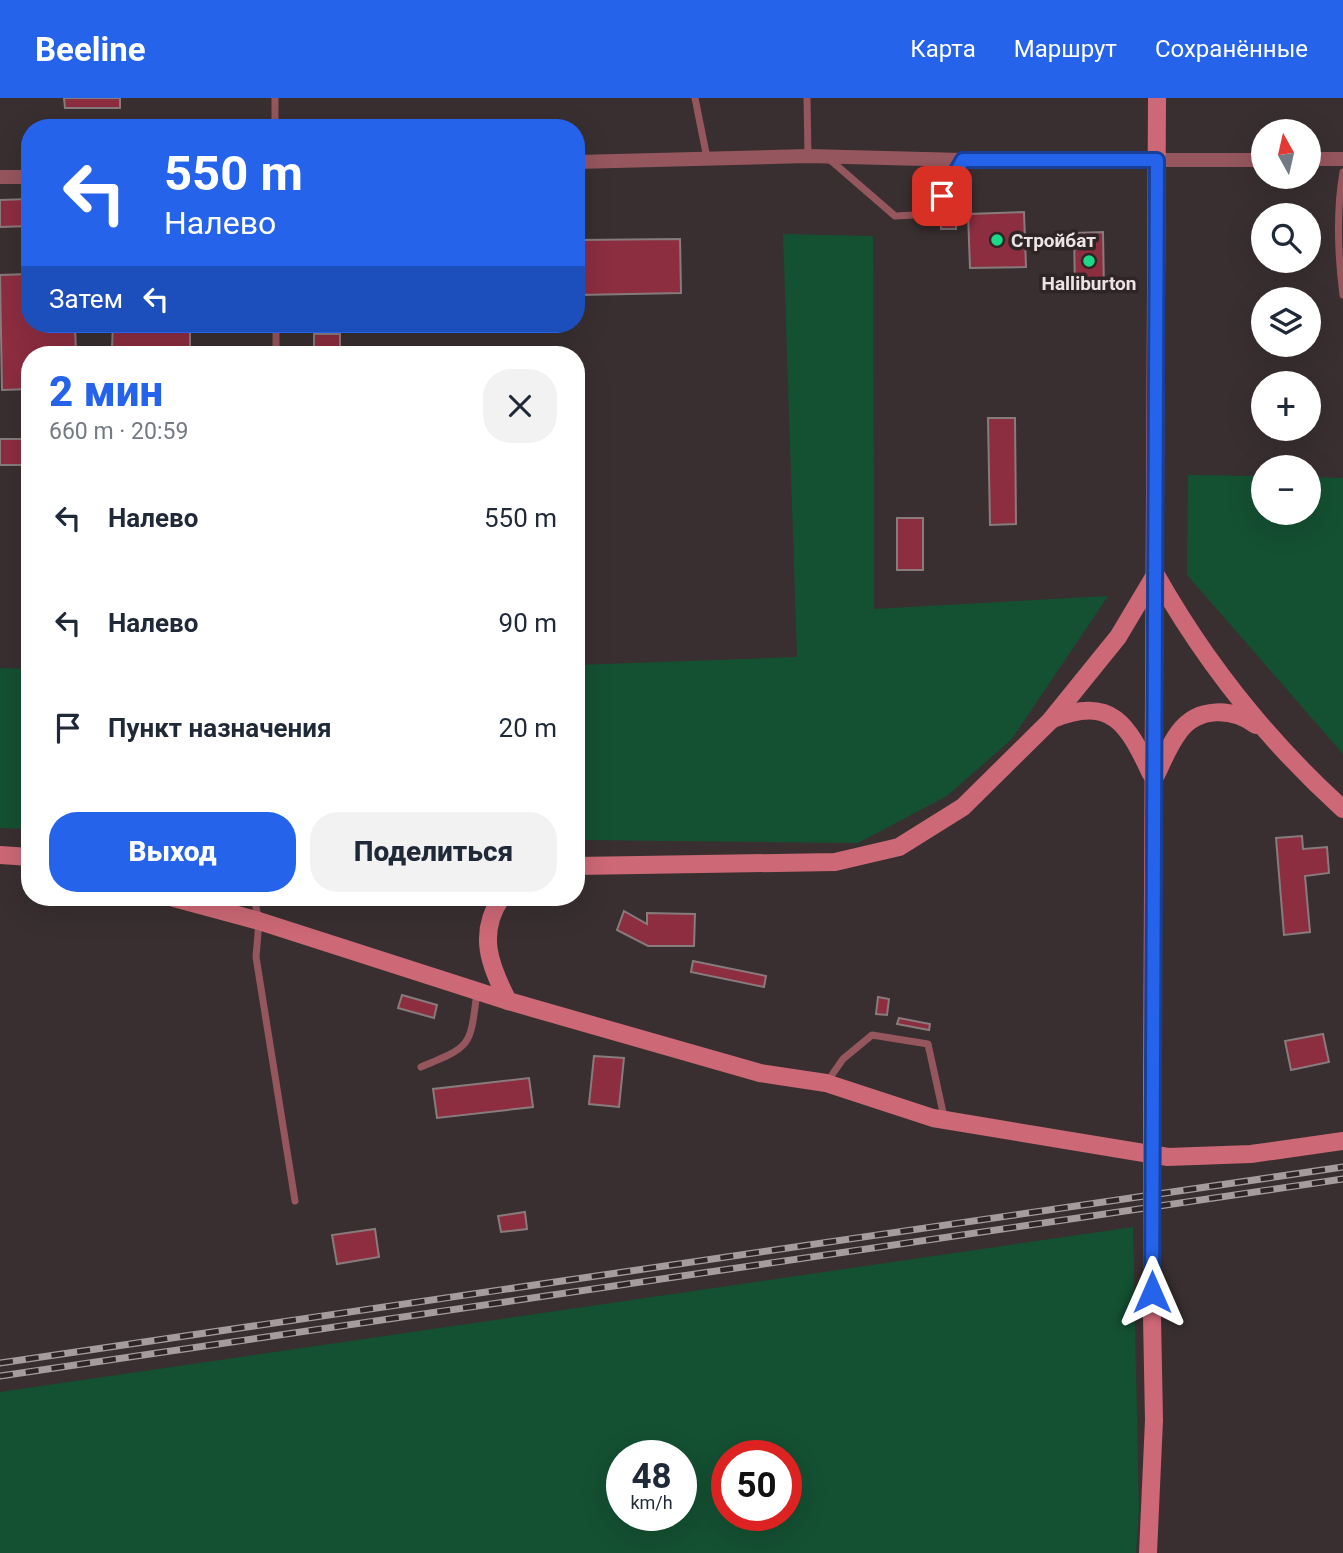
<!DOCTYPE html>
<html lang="ru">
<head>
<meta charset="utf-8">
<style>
	body { margin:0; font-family:Roboto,sans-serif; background:#f2f2f3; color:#1f2937; height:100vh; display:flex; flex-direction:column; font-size:26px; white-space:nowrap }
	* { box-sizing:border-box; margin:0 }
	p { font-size:23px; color:#747a83 }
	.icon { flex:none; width:38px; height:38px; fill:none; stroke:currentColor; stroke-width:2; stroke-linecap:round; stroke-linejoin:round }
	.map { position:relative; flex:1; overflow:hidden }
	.panel { position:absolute; left:21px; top:248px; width:564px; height:560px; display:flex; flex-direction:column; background:#fff; border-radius:28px; box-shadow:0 7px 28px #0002 }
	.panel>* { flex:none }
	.hud { position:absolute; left:21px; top:21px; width:564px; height:214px; border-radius:28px; box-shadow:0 7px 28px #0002; background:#2563eb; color:#fff; overflow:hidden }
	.needle { width:46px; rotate:352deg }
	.buttons { position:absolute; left:1251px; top:21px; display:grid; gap:14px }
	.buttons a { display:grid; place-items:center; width:70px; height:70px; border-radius:50%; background:#fff; box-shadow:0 7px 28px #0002; font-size:35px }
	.speed { position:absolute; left:606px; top:1342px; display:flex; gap:14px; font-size:35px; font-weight:700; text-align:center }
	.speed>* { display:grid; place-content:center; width:91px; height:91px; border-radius:50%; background:#fff; box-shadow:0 7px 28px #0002; line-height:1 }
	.speed small { font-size:18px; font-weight:400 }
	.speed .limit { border:10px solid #d22; background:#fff; color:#111 }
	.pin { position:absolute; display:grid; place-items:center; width:60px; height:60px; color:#fff; margin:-30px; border-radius:14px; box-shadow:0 4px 10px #0006 }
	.me { position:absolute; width:77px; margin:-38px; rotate:0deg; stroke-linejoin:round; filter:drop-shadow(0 0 5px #0008) }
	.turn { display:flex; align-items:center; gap:24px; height:147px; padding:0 28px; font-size:32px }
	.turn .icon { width:91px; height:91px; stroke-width:2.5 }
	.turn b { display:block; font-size:49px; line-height:60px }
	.then { display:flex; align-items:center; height:66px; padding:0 28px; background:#0003; gap:14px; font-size:26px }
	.round { display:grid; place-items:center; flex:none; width:74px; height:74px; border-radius:28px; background:#f2f2f3 }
	.summary { display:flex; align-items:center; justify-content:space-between; height:119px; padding:0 28px }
	h1 { font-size:42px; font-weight:800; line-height:52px; color:#2563eb }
	.primary-button { display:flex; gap:14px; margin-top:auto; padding:14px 28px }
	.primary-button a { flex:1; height:80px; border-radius:28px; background:#2563eb; color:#fff; font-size:28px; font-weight:800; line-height:80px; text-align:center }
	.primary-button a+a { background:#f2f2f3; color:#1f2937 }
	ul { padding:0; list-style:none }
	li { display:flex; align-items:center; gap:21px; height:105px; padding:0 28px }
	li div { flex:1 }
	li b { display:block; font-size:26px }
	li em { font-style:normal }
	header { display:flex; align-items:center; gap:42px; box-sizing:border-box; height:98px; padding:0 35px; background:#2563eb; color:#fff }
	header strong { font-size:33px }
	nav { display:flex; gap:38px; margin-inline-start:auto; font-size:24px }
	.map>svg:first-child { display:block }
	.green { fill:#145032; fill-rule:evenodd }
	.building { fill:#8c2d40; stroke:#887b7c; stroke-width:2 }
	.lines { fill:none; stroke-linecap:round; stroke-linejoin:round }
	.service { stroke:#96565e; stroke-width:7 }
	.minor { stroke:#96565e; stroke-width:14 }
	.secondary { stroke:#cd6876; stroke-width:18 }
	.rail-casing { stroke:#a49c9d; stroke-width:7 }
	.rail { stroke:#2f2526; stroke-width:4.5; stroke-dasharray:13; stroke-linecap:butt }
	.secondary-bridge { stroke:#cd6876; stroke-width:18 }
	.route-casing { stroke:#184099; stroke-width:18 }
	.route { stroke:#2563eb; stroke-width:12 }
	.poi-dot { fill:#1cd988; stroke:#2f2526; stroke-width:2.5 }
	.labels { text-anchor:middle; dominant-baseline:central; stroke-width:7; stroke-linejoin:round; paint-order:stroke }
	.poi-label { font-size:19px; font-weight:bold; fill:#eae4e4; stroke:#2f2526; text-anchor:start }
</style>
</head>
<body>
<header>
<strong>Beeline</strong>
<nav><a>Карта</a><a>Маршрут</a><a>Сохранённые</a></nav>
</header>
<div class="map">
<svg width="1343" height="1455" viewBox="0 0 1343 1455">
	<rect width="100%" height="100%" fill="#392f30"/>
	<!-- green -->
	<g class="green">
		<polygon points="783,136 873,138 874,511 1108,498 1012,641 947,698 858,745 576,742 576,567 797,559"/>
		<polygon points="1188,377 1263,378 1264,415 1309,415 1309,379 1343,380 1343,656 1187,477"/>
		<polygon points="0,570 30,571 30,731 0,730"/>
		<path d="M1133,1129L1139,1413L1136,1455H0V1294ZM621,1358H681V1418H621ZM726,1358H786V1418H726Z"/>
	</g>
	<!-- building -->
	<g class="building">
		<polygon points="64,0 120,0 120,10 65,10"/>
		<polygon points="30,101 30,128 0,129 0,102"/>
		<polygon points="1024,114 1026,169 970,170 968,116"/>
		<rect x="941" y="116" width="15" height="15"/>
		<polygon points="1103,134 1104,192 1075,192 1074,135"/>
		<polygon points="680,141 681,195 579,197 578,142"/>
		<polygon points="30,176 30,226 75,226 76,257 30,257 30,291 2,292 0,177"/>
		<polygon points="113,226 190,226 190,251 112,250"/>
		<rect x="314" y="236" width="26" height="21"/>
		<polygon points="988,320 1015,320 1016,426 990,427"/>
		<rect x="0" y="341" width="30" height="26"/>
		<rect x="897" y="420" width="26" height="52"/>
		<polygon points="1302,738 1303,751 1327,749 1329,775 1305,778 1310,834 1284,837 1276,740"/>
		<polygon points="624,813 647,826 647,815 695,816 694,848 648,848 617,832"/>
		<polygon points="693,863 766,878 764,889 691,874"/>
		<polygon points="402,897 437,907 434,920 398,910"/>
		<polygon points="878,899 889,901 887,917 876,916"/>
		<polygon points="899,920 930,926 929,932 897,926"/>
		<polygon points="1323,936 1329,964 1291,972 1285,943"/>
		<polygon points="594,958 624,960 619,1009 589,1006"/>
		<polygon points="529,980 533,1009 437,1020 433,991"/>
		<polygon points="525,1114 527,1131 501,1134 498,1118"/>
		<polygon points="375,1131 379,1159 337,1166 332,1137"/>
	</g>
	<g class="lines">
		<!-- service -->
		<g class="service">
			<polyline points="275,0 275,30"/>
			<polyline points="695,0 707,60"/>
			<polyline points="807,0 808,58"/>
			<polyline points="828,60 895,118 932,116 962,62"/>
			<path d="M1343,74C1336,114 1338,158 1343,197"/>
			<polyline points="276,257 276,226"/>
			<polyline points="254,800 259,823 256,859 295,1103"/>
			<path d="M421,969C472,948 470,949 477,894"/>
			<polyline points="827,984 843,961 872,937 928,946 944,1019"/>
		</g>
		<!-- minor -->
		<g class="minor">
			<polyline points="1309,61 1343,61"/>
			<polyline points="576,64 808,58 963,62 1264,62"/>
			<polyline points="0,79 30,79"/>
		</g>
		<!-- secondary -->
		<g class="secondary">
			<path d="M1156,477C1205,564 1269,644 1343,711"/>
			<path d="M1053,621C1112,597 1128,627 1151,676"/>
			<path d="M1156,677C1163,663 1169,647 1179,634C1198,608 1233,610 1256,627"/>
			<polyline points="0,757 30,759"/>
			<polyline points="576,768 835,764 899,749 963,709 1050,623 1118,539 1155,477"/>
			<polyline points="174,800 259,823 508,903 760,975 826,985 933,1020 1168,1059 1251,1056 1343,1043"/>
			<path d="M501,800C477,836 490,868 508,903"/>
			<polyline points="1152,993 1157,0"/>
			<polyline points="1148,1455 1154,1322 1152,1219"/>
		</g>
		<defs>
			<g id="rail">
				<polyline points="0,1265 1343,1069"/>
				<polyline points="0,1278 1343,1081"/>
			</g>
		</defs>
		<!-- rail casing -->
		<use href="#rail" class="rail-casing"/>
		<!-- rail -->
		<use href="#rail" class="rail"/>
		<!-- secondary-bridge -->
		<polyline class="secondary-bridge" points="1152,993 1152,1219"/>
	</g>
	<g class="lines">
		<defs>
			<polyline id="route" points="942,98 963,62 1157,62 1152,1194"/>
		</defs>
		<!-- route casing -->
		<use href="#route" class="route-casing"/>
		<!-- route -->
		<use href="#route" class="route"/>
	</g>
	<!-- markers -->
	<g class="poi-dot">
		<circle cx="997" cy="142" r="7"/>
		<circle cx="1089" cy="163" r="7"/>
	</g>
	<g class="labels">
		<!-- poi labels -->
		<g class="poi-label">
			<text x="1011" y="142">Стройбат</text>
			<text x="1089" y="185" text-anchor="middle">Halliburton</text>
		</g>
	</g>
</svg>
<div class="buttons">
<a><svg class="needle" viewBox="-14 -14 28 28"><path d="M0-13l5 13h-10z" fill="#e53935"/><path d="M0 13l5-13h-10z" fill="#747a83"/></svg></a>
<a><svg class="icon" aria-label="search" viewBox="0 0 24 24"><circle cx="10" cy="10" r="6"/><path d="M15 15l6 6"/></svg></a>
<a><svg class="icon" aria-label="layers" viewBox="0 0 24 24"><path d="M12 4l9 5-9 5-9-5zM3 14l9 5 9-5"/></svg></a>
<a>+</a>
<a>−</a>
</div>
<div class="speed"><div>48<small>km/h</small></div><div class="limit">50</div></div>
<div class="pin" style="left:942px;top:98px;background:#d93025"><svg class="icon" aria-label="arrive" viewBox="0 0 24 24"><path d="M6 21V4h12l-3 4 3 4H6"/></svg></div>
<svg class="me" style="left:1152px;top:1194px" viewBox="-20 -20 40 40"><path d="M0-17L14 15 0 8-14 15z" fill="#2563eb" stroke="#fff" stroke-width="4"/></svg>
<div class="hud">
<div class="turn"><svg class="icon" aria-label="left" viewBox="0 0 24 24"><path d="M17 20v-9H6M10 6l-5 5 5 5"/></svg><div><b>550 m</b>Налево</div></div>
<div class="then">Затем<svg class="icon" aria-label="left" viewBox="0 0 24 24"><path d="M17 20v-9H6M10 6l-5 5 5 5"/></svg></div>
</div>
<section class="panel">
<div class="summary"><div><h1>2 мин</h1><p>660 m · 20:59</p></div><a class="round"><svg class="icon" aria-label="close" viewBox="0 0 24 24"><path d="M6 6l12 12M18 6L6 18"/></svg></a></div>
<ul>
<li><svg class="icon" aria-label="left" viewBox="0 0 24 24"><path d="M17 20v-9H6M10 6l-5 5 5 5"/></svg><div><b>Налево</b></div><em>550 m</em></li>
<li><svg class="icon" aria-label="left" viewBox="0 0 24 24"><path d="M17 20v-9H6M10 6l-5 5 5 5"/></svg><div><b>Налево</b></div><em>90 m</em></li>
<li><svg class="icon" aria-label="arrive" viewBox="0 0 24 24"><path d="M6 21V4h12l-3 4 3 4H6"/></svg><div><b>Пункт назначения</b></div><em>20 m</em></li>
</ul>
<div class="primary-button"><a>Выход</a><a>Поделиться</a></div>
</section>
</div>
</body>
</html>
